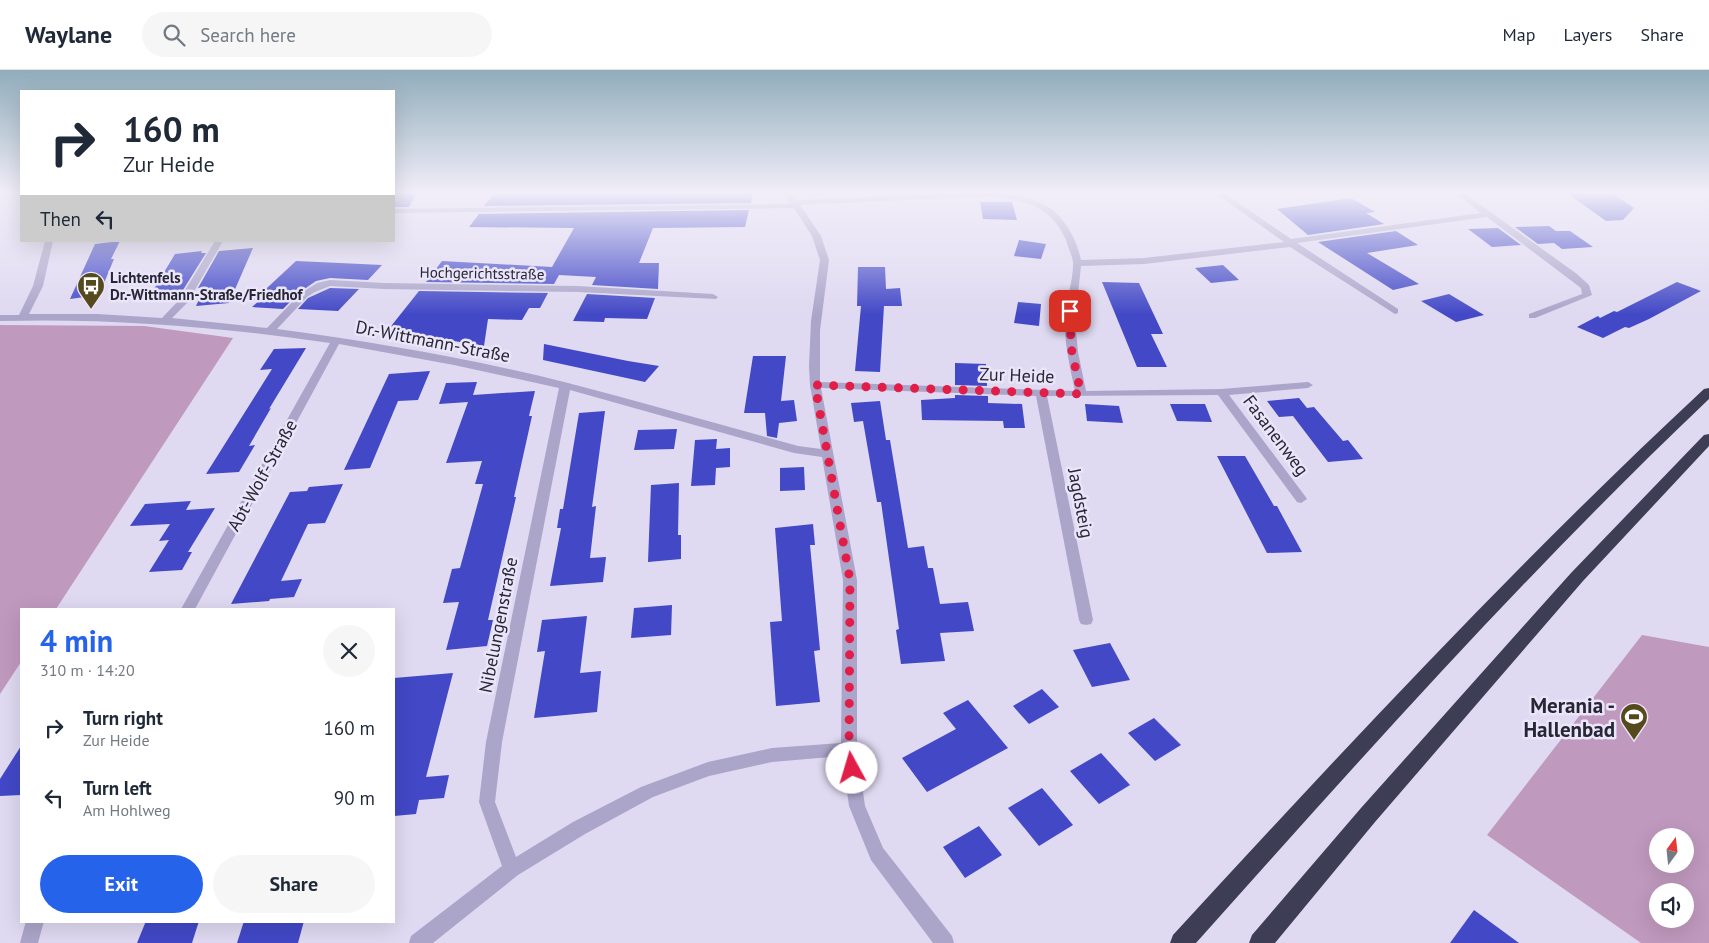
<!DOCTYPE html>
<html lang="en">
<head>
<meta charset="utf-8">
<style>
	body { margin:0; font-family:"PT Sans",sans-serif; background:#f6f6f7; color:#1f2937; height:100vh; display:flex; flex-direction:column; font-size:19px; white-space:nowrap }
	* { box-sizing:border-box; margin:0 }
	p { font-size:16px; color:#747a83 }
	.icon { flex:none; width:28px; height:28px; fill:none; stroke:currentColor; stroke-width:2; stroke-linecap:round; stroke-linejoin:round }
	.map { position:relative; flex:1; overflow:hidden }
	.panel { position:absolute; left:20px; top:538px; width:375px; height:315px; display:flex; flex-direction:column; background:#fff; border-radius:0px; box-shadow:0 5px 20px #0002 }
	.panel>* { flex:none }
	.banner { position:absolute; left:20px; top:20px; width:375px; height:152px; border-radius:0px; box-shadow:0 5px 20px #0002; background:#fff; color:#1f2937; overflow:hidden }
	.needle { width:32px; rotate:15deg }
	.tools { position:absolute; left:1649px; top:758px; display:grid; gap:10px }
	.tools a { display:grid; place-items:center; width:45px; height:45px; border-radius:50%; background:#fff; box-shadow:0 5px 20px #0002; font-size:25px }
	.pin { position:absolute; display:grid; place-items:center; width:42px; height:42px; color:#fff; margin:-21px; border-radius:10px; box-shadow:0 2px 8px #0006 }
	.me { position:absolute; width:55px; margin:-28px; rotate:354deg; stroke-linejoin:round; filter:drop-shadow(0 0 4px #0008) }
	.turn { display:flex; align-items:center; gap:18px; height:105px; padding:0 20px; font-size:22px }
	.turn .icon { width:65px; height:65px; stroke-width:2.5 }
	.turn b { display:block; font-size:35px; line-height:42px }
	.then { display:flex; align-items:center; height:48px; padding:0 20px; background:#0003; gap:10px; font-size:19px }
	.round { display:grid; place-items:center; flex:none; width:52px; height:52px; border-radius:26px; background:#f6f6f7 }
	.head { display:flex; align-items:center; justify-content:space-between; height:85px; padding:0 20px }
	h1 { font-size:30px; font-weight:600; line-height:38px; color:#2563eb }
	.primary-button { display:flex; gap:10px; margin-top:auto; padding:10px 20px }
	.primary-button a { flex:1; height:58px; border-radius:30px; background:#2563eb; color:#fff; font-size:20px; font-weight:600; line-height:58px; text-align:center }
	.primary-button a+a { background:#f6f6f7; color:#1f2937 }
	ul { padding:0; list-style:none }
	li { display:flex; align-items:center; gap:15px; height:70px; padding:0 20px }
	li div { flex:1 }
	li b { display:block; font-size:19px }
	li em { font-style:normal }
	header { display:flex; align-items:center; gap:30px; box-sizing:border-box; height:70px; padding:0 25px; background:#fff; border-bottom:1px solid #e0e1e3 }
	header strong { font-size:24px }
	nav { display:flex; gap:28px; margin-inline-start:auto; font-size:18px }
	.search { width:350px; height:45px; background:#f6f6f7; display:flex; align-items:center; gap:12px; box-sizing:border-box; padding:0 18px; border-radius:28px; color:#747a83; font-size:19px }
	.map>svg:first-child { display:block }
	.green { fill:#c099be; fill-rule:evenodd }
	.building { fill:#4248c6 }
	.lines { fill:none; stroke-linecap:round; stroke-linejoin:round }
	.street { fill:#aba5c9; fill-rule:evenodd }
	.highway { fill:#3e3d56; fill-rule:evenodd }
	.route { stroke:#e11d48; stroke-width:9; stroke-dasharray:0 16.2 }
	.labels { text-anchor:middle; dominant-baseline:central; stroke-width:5; stroke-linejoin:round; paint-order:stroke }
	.far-street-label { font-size:15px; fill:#272635; stroke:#eae5f9 }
	.far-poi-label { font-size:15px; font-weight:bold; fill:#272635; stroke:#eae5f9; text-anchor:start }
	.street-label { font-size:18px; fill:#272635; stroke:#eae5f9 }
	.near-poi-label { font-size:21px; font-weight:bold; fill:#272635; stroke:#eae5f9; text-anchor:end }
</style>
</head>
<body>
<header>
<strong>Waylane</strong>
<div class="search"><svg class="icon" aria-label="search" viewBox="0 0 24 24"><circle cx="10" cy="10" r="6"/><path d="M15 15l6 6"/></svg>Search here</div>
<nav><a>Map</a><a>Layers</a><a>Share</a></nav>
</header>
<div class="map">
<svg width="1709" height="873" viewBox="0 0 1709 873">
	<rect width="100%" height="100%" fill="#dfd9f1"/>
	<!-- green -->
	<g class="green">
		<polygon points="0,255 144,256 233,268 56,539 21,539 21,592 0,624"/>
		<path d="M1642,565L1709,577V873H1641L1487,765ZM1658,766H1685V794H1658ZM1658,821H1685V849H1658Z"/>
	</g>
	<!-- building -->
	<g class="building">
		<polygon points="394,123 416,123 409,137 394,137"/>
		<polygon points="753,123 751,133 484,136 494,124"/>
		<polygon points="1567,123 1612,123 1634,138 1623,150 1606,151"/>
		<polygon points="1351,128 1375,142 1366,143 1384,154 1308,165 1277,139"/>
		<polygon points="980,132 1012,132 1017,150 983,149"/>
		<polygon points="749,140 745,157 653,158 639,193 659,193 658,219 592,215 596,207 559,205 554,214 426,212 442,191 552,197 574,158 469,157 479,144"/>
		<polygon points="1549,156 1556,161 1570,161 1593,177 1562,179 1554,173 1538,174 1515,157"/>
		<polygon points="1498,158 1521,175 1492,177 1468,159"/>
		<polygon points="1396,161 1418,175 1367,183 1419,214 1393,220 1318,172"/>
		<polygon points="1019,170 1046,174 1041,189 1014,186"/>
		<polygon points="120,171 111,189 114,189 99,225 70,229 95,174"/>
		<polygon points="253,178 229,233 196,236 205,217 198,218 219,181"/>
		<polygon points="202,181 201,183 206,183 183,220 151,224 175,184"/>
		<polygon points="296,191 340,193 382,195 368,210 330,208 316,211 300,222 283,239 252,237 261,229 254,230"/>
		<polygon points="1223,195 1239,210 1211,213 1195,198"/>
		<polygon points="858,197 885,197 886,219 900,218 902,236 884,236 880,302 855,301 861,236 857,236"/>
		<polygon points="1102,212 1139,213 1163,264 1151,264 1167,297 1137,297"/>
		<polygon points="1677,212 1701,221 1649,249 1629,258 1625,257 1603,268 1577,257 1598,246 1600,248 1614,241 1617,242"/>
		<polygon points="330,218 359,219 338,241 298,239 308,228"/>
		<polygon points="419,221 548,223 540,238 529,238 522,250 488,249 484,276 388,260"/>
		<polygon points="587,224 655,228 647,249 605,248 604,252 573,251"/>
		<polygon points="1449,224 1484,245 1456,252 1421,231"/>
		<polygon points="1018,232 1041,234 1039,256 1014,253"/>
		<polygon points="544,274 628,291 659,296 645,312 543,290"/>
		<polygon points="306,278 269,339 271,338 249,376 255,375 239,402 206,404 272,299 260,300 274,279"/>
		<polygon points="753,286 786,286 781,331 794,330 797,351 779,353 777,368 767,366 765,343 744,343"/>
		<polygon points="955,293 986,294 987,316 955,315"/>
		<polygon points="430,301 418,330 398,331 370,398 344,400 389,304"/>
		<polygon points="477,312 473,325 535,321 529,346 532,346 514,427 516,427 488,550 493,550 487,576 446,580 459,532 443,533 452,499 460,498 483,414 475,414 482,391 446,393 468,332 439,334 446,313"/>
		<polygon points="955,325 988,326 988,333 1022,334 1025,358 1004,358 1003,351 922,350 921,330 955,328"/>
		<polygon points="1299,328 1307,338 1314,337 1343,371 1348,370 1363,389 1328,392 1293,346 1279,347 1267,331"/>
		<polygon points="880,331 886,370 890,370 908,478 924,476 928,498 933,498 940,534 968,532 974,561 940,563 945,591 901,594 896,560 899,559 881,432 877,432 863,351 854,352 851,333"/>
		<polygon points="1085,334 1119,336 1123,353 1087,351"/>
		<polygon points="1170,334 1205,334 1212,352 1177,351"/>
		<polygon points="605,341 592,437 596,436 590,488 606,487 603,512 550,516 561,458 557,458 560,439 563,439 579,343"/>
		<polygon points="677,359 674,379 634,380 638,360"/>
		<polygon points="717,369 716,379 730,378 730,397 716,398 715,415 691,416 695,370"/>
		<polygon points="1217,386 1245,386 1274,436 1277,436 1302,482 1267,483"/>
		<polygon points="804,397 805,420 780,421 780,398"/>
		<polygon points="679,413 678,465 681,465 681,489 648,492 651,415"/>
		<polygon points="343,414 325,453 308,454 281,511 302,509 294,527 270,529 269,531 231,534 290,422 307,421 309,417"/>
		<polygon points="191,431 186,440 215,438 188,482 192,482 182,500 149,502 169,470 159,471 170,454 130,456 145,434"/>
		<polygon points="813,454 815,475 810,475 820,580 814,581 820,632 776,636 770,552 782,551 775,458"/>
		<polygon points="672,535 671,565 631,568 634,538"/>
		<polygon points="587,546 580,603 601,601 597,642 534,648 545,581 537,582 542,550"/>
		<polygon points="1110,573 1130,610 1092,617 1073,580"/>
		<polygon points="453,603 426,707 449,705 444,728 419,730 416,744 394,746 394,608"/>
		<polygon points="1042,619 1059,637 1029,654 1013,636"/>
		<polygon points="968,630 1008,678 927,722 902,688 956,659 943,643"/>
		<polygon points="1154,648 1181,675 1155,691 1128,663"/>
		<polygon points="21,676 21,725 0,726 0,709"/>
		<polygon points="1101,683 1130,715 1099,734 1070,701"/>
		<polygon points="1042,718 1073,755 1039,776 1008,738"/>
		<polygon points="979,756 1002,785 965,808 943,777"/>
		<polygon points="1474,840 1519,873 1450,873"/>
		<polygon points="146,851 199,851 192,873 137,873"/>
		<polygon points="244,851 304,851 298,873 237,873"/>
	</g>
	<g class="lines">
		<!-- street -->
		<g class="street">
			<path d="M785,123H793L797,130C837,129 876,127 916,125C954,123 1005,116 1041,133C1063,143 1076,167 1081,190L1144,188L1284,172L1215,123H1224L1291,169L1481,143L1455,123H1464L1577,204L1589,215L1592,225L1535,248H1529V244L1582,224L1581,218L1487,147L1297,173L1398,239V243L1395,244L1290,177L1144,194L1081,196L1075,251L1078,282L1086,321L1221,319L1308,312L1313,315L1308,318L1229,325L1305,426L1307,429L1301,433L1297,432L1218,325L1047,326L1093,550L1091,554L1086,555L1081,554L1079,550L1036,326L821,318L857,510V679L865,736L883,778L952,866L954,873H933L871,790L849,736L842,686L772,692L709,706L653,727L585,764L518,805L433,873H409L411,866L502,796L479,732L486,672L559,318L454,295L339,274L195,539H181L330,273C220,257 111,248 0,251V245H19L33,216L45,171H53L43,216L29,244H97L162,248L179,230L215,171H223L188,232L172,248L267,258L301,223L317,213L330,210L384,213L578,216L713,224L718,227L716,229L578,222L384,219L330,216L315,222L307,227L277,259C375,272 473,289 568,313C645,333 722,355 798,376L821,379L810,315L809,296L811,251L820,190L812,166L794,138L394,143V139L790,134ZM988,126C1023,129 1051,135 1066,170C1068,177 1072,185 1073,192C1074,211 1065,230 1065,249C1064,273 1070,297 1075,321L820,312V260L829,190L821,166L800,135ZM570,320L794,383L822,387L843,510L841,673L772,678L708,692L641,717L573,752L516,787L495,732L502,672Z"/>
			<polygon points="26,851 44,851 38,873 20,873"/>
		</g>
		<!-- highway -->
		<g class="highway">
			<path d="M1709,318V329C1528,501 1362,687 1196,873H1170L1173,865C1345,678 1518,492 1704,319Z"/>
			<polygon points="1709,364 1709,376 1583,511 1375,752 1275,873 1249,873 1252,865 1361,738 1571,503 1704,365"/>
		</g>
	</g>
	<!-- sky -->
	<linearGradient id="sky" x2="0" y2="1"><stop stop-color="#91acbb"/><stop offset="0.5" stop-color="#f1eef9"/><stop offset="1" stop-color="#f1eef9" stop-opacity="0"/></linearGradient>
	<rect width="1709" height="245" fill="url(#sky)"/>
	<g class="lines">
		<!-- route -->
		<polyline class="route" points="852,698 849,679 850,510 815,315 1081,324 1071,277 1070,241"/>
	</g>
	<!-- icons -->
	<defs>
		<symbol id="bus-pin" viewBox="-11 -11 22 30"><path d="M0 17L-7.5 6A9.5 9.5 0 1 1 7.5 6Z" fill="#56491c" stroke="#eae5f9"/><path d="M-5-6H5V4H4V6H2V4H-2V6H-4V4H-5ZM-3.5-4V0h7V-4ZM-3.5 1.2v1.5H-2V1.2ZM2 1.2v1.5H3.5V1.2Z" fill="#fff"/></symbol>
		<symbol id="stadium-pin" viewBox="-11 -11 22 30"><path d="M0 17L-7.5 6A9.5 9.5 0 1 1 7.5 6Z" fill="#56491c" stroke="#eae5f9"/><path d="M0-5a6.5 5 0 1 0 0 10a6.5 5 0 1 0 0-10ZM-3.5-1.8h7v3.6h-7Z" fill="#fff"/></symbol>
	</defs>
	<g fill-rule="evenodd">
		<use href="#bus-pin" x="75" y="200" width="32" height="43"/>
		<use href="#stadium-pin" x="1618" y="631" width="32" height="43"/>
	</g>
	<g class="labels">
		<!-- far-street labels -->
		<g class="far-street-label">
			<text transform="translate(482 203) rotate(1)">Hochgerichtsstraße</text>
		</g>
		<!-- far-poi labels -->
		<g class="far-poi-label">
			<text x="110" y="207">Lichtenfels<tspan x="110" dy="17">Dr.-Wittmann-Straße/Friedhof</tspan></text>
		</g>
		<!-- street labels -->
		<g class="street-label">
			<text transform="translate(433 271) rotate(11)">Dr.-Wittmann-Straße</text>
			<text transform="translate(1017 305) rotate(2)">Zur Heide</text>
			<text transform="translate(1276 365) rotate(53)">Fasanenweg</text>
			<text transform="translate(262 405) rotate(-61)">Abt-Wolf-Straße</text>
			<text transform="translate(1081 433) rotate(79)">Jagdsteig</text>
			<text transform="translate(498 555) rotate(-79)">Nibelungenstraße</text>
		</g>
		<!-- near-poi labels -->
		<g class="near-poi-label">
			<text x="1615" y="635">Merania -<tspan x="1615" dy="24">Hallenbad</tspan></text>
		</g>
	</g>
</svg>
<div class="tools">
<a><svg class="needle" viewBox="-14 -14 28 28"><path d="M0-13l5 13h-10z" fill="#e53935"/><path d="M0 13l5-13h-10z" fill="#747a83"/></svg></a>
<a><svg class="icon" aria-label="sound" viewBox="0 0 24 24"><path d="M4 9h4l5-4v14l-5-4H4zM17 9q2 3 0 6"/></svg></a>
</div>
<div class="pin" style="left:1070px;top:241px;background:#d93025"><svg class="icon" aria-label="arrive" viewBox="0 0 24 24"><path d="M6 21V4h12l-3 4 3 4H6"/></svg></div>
<svg class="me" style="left:852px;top:698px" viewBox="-20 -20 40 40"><circle r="19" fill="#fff"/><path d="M0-13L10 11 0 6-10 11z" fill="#e11d48"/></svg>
<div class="banner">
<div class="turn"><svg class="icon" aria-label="right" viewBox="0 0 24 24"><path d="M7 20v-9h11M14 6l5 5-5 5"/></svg><div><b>160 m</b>Zur Heide</div></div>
<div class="then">Then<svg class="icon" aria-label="left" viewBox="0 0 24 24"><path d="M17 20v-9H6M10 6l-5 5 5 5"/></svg></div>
</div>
<section class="panel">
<div class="head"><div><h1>4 min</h1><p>310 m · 14:20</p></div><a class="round"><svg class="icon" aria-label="close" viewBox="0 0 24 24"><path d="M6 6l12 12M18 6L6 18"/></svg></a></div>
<ul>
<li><svg class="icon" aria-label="right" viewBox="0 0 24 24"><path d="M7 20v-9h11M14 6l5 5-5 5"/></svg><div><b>Turn right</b><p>Zur Heide</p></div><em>160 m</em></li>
<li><svg class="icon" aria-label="left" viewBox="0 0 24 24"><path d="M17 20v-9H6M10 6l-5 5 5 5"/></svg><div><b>Turn left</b><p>Am Hohlweg</p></div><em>90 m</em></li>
</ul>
<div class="primary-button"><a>Exit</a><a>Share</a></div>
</section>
</div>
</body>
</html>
